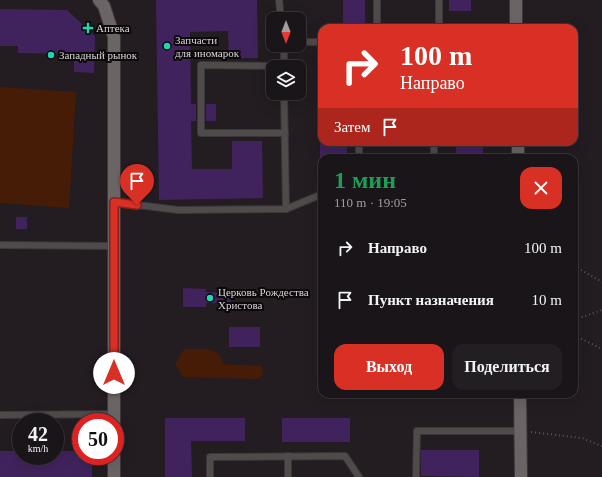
<!DOCTYPE html>
<html lang="ru">
<head>
<meta charset="utf-8">
<style>
	body { margin:0; font-family:"Times New Roman",serif; background:#231e22; color:#f1f3f6; height:100vh; display:flex; flex-direction:column; font-size:15px; white-space:nowrap }
	* { box-sizing:border-box; margin:0 }
	p { font-size:13px; color:#9f9fa2 }
	.icon { flex:none; width:22px; height:22px; fill:none; stroke:currentColor; stroke-width:2; stroke-linecap:round; stroke-linejoin:round }
	.map { position:relative; flex:1; overflow:hidden }
	.drawer { position:absolute; left:318px; top:154px; width:260px; height:244px; display:flex; flex-direction:column; background:#1a1519; border-radius:12px; box-shadow:0 4px 16px #0002,0 0 0 1px #383438 }
	.drawer>* { flex:none }
	.guide { position:absolute; left:318px; top:24px; width:260px; height:122px; border-radius:12px; box-shadow:0 4px 16px #0002,0 0 0 1px #383438; background:#d93025; color:#fff; overflow:hidden }
	.needle { width:26px; rotate:180deg }
	.tools { position:absolute; left:266px; top:12px; display:grid; gap:8px }
	.tools a { display:grid; place-items:center; width:40px; height:40px; border-radius:8px; background:#1a1519; box-shadow:0 4px 16px #0002,0 0 0 1px #383438; font-size:20px }
	.speed { position:absolute; left:12px; top:413px; display:flex; gap:8px; font-size:20px; font-weight:700; text-align:center }
	.speed>* { display:grid; place-content:center; width:52px; height:52px; border-radius:50%; background:#1a1519; box-shadow:0 4px 16px #0002,0 0 0 1px #383438; line-height:1 }
	.speed small { font-size:10px; font-weight:400 }
	.speed .limit { border:6px solid #d22; background:#fff; color:#111 }
	.pin { position:absolute; display:grid; place-items:center; width:34px; height:34px; color:#fff; margin:-41px -17px; border-radius:50% 50% 50% 0; rotate:-45deg; box-shadow:0 0 4px #0007 }
	.pin .icon { rotate:45deg }
	.me { position:absolute; width:44px; margin:-22px; rotate:0deg; stroke-linejoin:round; filter:drop-shadow(0 0 3px #0008) }
	.turn { display:flex; align-items:center; gap:14px; height:84px; padding:0 16px; font-size:18px }
	.turn .icon { width:52px; height:52px; stroke-width:2.5 }
	.turn b { display:block; font-size:28px; line-height:34px }
	.then { display:flex; align-items:center; height:38px; padding:0 16px; background:#0003; gap:8px; font-size:15px }
	.round { display:grid; place-items:center; flex:none; width:42px; height:42px; border-radius:12px; background:#231e22 }
	.head { display:flex; align-items:center; justify-content:space-between; height:68px; padding:0 16px }
	h1 { font-size:24px; font-weight:700; line-height:30px; color:#1e9e55 }
	.action { display:flex; gap:8px; margin-top:auto; padding:8px 16px }
	.action a { flex:1; height:46px; border-radius:12px; background:#d93025; color:#fff; font-size:16px; font-weight:700; line-height:46px; text-align:center }
	.action a+a { background:#231e22; color:#f1f3f6 }
	ul { padding:0; list-style:none }
	li { display:flex; align-items:center; gap:12px; height:52px; padding:0 16px }
	li div { flex:1 }
	li b { display:block; font-size:15px }
	li em { font-style:normal }
	.map>svg:first-child { display:block }
	.green { fill:#461c07 }
	.building { fill:#40235c }
	.lines { fill:none; stroke-linecap:round; stroke-linejoin:round }
	.service-casing { stroke:#3d363b; stroke-width:8 }
	.secondary-casing { stroke:#3d363b; stroke-width:14 }
	.path { stroke:#5c565a; stroke-width:2; stroke-dasharray:1 3; stroke-linecap:butt }
	.service { stroke:#4f4b4b; stroke-width:6 }
	.secondary { stroke:#6b6465; stroke-width:12 }
	.route-casing { stroke:#8d1f18; stroke-width:10 }
	.route { stroke:#d93025; stroke-width:7 }
	.poi-dot { fill:#21d5af; stroke:#0a0809; stroke-width:1.5 }
	.labels { text-anchor:middle; dominant-baseline:central; stroke-width:4; stroke-linejoin:round; paint-order:stroke }
	.poi-label { font-size:11px; fill:#dad5d8; stroke:#0a0809; text-anchor:start }
</style>
</head>
<body>
<div class="map">
<svg width="602" height="477" viewBox="0 0 602 477">
	<rect width="100%" height="100%" fill="#231c21"/>
	<!-- green -->
	<g class="green">
		<polygon points="0,87 76,92 69,208 0,203"/>
		<polygon points="184,349 208,349 219,354 223,364 262,366 263,373 259,379 183,377 175,364"/>
	</g>
	<!-- building -->
	<g class="building">
		<polygon points="156,0 257,0 258,58 229,58 228,31 190,32 191,104 196,104 196,121 191,121 192,169 232,169 232,141 262,141 263,198 159,200"/>
		<rect x="343" y="0" width="22" height="28"/>
		<rect x="449" y="0" width="22" height="11"/>
		<polygon points="0,9 67,10 95,36 94,73 74,72 74,54 18,53 18,46 0,46"/>
		<rect x="206" y="104" width="10" height="17"/>
		<rect x="320" y="142" width="27" height="16"/>
		<rect x="456" y="142" width="27" height="16"/>
		<rect x="16" y="217" width="11" height="12"/>
		<polygon points="183,288 206,289 206,292 231,293 231,304 206,303 206,307 183,307"/>
		<rect x="229" y="327" width="31" height="20"/>
		<polygon points="165,418 245,418 245,441 191,441 192,477 165,477"/>
		<rect x="282" y="418" width="68" height="24"/>
		<polygon points="421,450 479,450 479,477 421,476"/>
		<polygon points="0,451 21,451 21,456 55,456 55,451 81,451 81,456 92,456 92,477 0,477"/>
	</g>
	<g class="lines">
		<defs>
			<g id="service">
				<polyline points="279,0 281,19"/>
				<polyline points="377,0 377,28"/>
				<polyline points="439,0 439,28"/>
				<polyline points="299,42 322,42"/>
				<polyline points="284,45 284,67"/>
				<polyline points="284,66 201,65 201,133 285,133"/>
				<polyline points="284,93 286,209"/>
				<polyline points="434,142 434,158"/>
				<polyline points="359,158 359,142"/>
				<polyline points="114,202 178,210 286,209 320,195"/>
				<polyline points="0,245 114,246"/>
				<polyline points="0,415 114,414"/>
				<polyline points="288,456 288,477"/>
				<polyline points="210,477 210,457 345,456 359,477"/>
				<polyline points="416,477 417,431 520,431"/>
			</g>
			<g id="secondary">
				<polyline points="99,0 104,6 114,37 114,422"/>
				<polyline points="516,0 516,28"/>
				<polyline points="518,142 518,158"/>
				<polyline points="520,394 521,477"/>
				<polyline points="114,477 114,456"/>
			</g>
		</defs>
		<!-- service casing -->
		<use href="#service" class="service-casing"/>
		<!-- secondary casing -->
		<use href="#secondary" class="secondary-casing"/>
		<!-- path -->
		<g class="path">
			<polyline points="574,266 602,282"/>
			<polyline points="574,320 602,310"/>
			<polyline points="574,335 602,349"/>
			<polyline points="531,432 582,438 602,446"/>
		</g>
		<!-- service -->
		<use href="#service" class="service"/>
		<!-- secondary -->
		<use href="#secondary" class="secondary"/>
	</g>
	<g class="lines">
		<defs>
			<polyline id="route" points="114,373 114,202 137,205"/>
		</defs>
		<!-- route casing -->
		<use href="#route" class="route-casing"/>
		<!-- route -->
		<use href="#route" class="route"/>
	</g>
	<!-- markers -->
	<g class="poi-dot">
		<path d="M86 22h4v4h4v4h-4v4h-4v-4h-4v-4h4z"/>
		<circle cx="167" cy="46" r="4"/>
		<circle cx="51" cy="55" r="4"/>
		<circle cx="210" cy="298" r="4"/>
	</g>
	<g class="labels">
		<!-- poi labels -->
		<g class="poi-label">
			<text x="96" y="28">Аптека</text>
			<text x="175" y="40">Запчасти<tspan x="175" dy="13">для иномарок</tspan></text>
			<text x="59" y="55">Западный рынок</text>
			<text x="218" y="292">Церковь Рождества<tspan x="218" dy="13">Христова</tspan></text>
		</g>
	</g>
</svg>
<div class="tools">
<a><svg class="needle" viewBox="-14 -14 28 28"><path d="M0-13l5 13h-10z" fill="#e53935"/><path d="M0 13l5-13h-10z" fill="#9f9fa2"/></svg></a>
<a><svg class="icon" aria-label="layers" viewBox="0 0 24 24"><path d="M12 4l9 5-9 5-9-5zM3 14l9 5 9-5"/></svg></a>
</div>
<div class="speed"><div>42<small>km/h</small></div><div class="limit">50</div></div>
<div class="pin" style="left:137px;top:205px;background:#d93025"><svg class="icon" aria-label="arrive" viewBox="0 0 24 24"><path d="M6 21V4h12l-3 4 3 4H6"/></svg></div>
<svg class="me" style="left:114px;top:373px" viewBox="-20 -20 40 40"><circle r="19" fill="#fff"/><path d="M0-13L10 11 0 6-10 11z" fill="#d93025"/></svg>
<div class="guide">
<div class="turn"><svg class="icon" aria-label="right" viewBox="0 0 24 24"><path d="M7 20v-9h11M14 6l5 5-5 5"/></svg><div><b>100 m</b>Направо</div></div>
<div class="then">Затем<svg class="icon" aria-label="arrive" viewBox="0 0 24 24"><path d="M6 21V4h12l-3 4 3 4H6"/></svg></div>
</div>
<section class="drawer">
<div class="head"><div><h1>1 мин</h1><p>110 m · 19:05</p></div><a class="round" style="background:#d93025;color:#fff"><svg class="icon" aria-label="close" viewBox="0 0 24 24"><path d="M6 6l12 12M18 6L6 18"/></svg></a></div>
<ul>
<li><svg class="icon" aria-label="right" viewBox="0 0 24 24"><path d="M7 20v-9h11M14 6l5 5-5 5"/></svg><div><b>Направо</b></div><em>100 m</em></li>
<li><svg class="icon" aria-label="arrive" viewBox="0 0 24 24"><path d="M6 21V4h12l-3 4 3 4H6"/></svg><div><b>Пункт назначения</b></div><em>10 m</em></li>
</ul>
<div class="action"><a>Выход</a><a>Поделиться</a></div>
</section>
</div>
</body>
</html>
